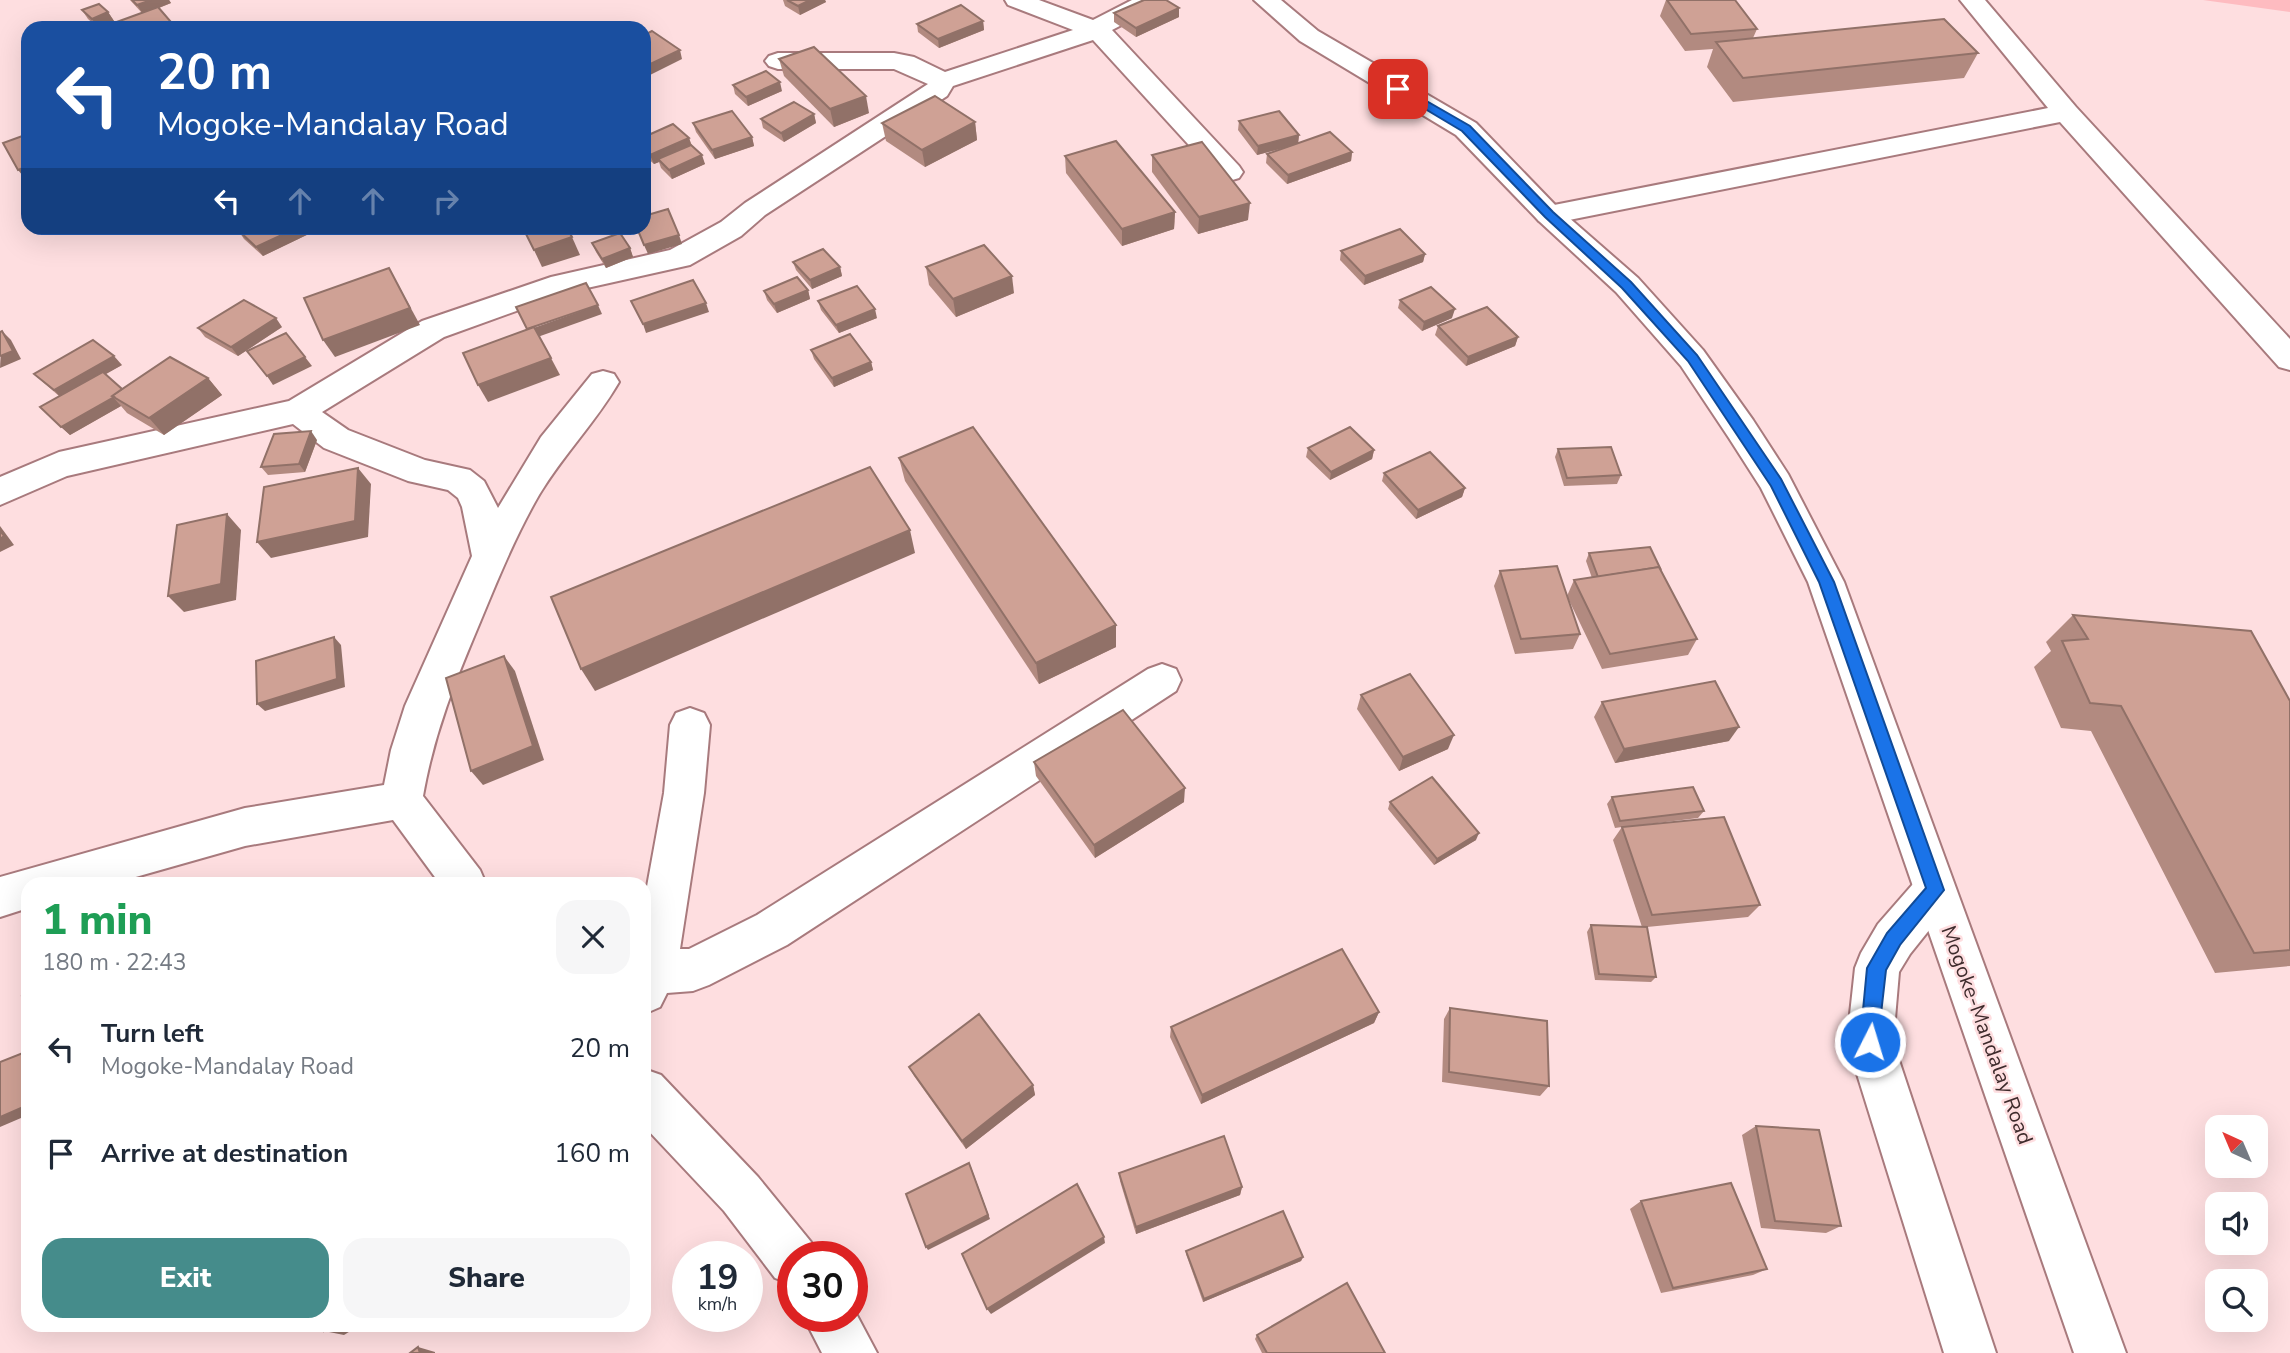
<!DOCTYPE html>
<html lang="en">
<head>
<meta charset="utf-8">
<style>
	body { margin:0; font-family:"Nunito Sans",sans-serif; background:#f6f6f7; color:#1f2937; height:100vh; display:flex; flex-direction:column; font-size:26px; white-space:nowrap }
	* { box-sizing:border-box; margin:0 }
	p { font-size:23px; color:#747a83 }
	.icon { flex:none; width:38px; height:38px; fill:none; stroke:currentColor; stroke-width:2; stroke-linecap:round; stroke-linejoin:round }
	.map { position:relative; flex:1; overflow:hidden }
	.drawer { position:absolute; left:21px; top:877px; width:630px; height:455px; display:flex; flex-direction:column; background:#fff; border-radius:21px; box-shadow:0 7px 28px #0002 }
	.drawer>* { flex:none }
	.top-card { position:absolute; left:21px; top:21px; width:630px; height:214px; border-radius:21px; box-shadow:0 7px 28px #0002; background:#1a4fa0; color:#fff; overflow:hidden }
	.needle { width:46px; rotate:316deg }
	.fabs { position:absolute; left:2205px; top:1115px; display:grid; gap:14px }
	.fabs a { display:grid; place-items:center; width:63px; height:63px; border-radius:14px; background:#fff; box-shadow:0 7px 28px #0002; font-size:35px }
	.speed { position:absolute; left:672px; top:1241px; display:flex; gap:14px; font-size:35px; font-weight:700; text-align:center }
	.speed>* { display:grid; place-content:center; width:91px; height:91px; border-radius:50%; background:#fff; box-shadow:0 7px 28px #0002; line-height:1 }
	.speed small { font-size:18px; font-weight:400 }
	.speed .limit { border:10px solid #d22; background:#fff; color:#111 }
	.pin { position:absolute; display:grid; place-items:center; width:60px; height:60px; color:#fff; margin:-30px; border-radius:14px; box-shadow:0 4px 10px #0006 }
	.me { position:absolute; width:77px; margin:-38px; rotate:5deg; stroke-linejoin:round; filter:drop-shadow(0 0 5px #0008) }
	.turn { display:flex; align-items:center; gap:24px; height:147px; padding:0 21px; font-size:32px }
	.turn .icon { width:91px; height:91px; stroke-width:2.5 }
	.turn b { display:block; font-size:49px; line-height:60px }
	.lanes { display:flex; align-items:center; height:66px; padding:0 21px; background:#0003; justify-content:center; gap:35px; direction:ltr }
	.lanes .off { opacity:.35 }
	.round { display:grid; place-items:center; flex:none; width:74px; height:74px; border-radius:21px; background:#f6f6f7 }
	.overview { display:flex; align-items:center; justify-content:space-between; height:119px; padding:0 21px }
	h1 { font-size:42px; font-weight:800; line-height:52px; color:#1e9e55 }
	.cta { display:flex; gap:14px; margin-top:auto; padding:14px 21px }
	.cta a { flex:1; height:80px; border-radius:21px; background:#458c8b; color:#fff; font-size:28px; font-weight:800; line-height:80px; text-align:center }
	.cta a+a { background:#f6f6f7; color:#1f2937 }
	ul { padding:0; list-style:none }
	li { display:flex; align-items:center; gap:21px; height:105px; padding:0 21px }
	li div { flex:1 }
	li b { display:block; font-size:26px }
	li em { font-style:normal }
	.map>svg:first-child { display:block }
	.green { fill:#febbc0 }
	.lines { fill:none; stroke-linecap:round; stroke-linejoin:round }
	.minor-casing { stroke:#a87a7d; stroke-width:4 }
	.highway-casing { stroke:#a87a7d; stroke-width:4 }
	.minor { fill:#fff; fill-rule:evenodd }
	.highway { fill:#fff; fill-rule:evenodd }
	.wall { fill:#b28a80 }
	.shaded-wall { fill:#917168 }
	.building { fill:#cfa195; stroke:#917168; stroke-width:2 }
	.route { fill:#1a73e8; stroke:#114b97; stroke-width:2 }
	.labels { text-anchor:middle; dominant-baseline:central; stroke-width:5; stroke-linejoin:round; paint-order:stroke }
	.street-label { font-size:21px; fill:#3e2b2c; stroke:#fedee0 }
</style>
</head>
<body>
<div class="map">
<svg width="2290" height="1353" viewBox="0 0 2290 1353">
	<rect width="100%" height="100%" fill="#fedee0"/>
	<!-- green -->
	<polygon class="green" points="2203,0 2290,0 2290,12"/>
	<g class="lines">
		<defs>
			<g id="minor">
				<path d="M1005,0H1039L1093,20L1132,0H1163L1160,5L1112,30L1239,166L1243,172L1239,178L1229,181L1219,178L1093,40L953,86L947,96L765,215L741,236L690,265L569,292L444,337L322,412L348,430L425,460L470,470L484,481L498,508L541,437L592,374L603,371L614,374L619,382C596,422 563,455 539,495C517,533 500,574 483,615C457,677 435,728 423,796L480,870L486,884H440L393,820L245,846L111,884H28V908L0,917V877L245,808L384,785L391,750L405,706L472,556L462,507L458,498L448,490L408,481L324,448L293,424L67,476L0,505V477L59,452L289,401L422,321L551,277L670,250L721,222L745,203L928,84L894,69H778L769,66L765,61L769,56L778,53H894L914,57L945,72L1073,30L1008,5Z"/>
				<polygon points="1960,0 1985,0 2076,107 2290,339 2290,370 2279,367 2060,122 1549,224 1539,221 1534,215 1539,209 1549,206 2048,108"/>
				<polygon points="1162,664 1176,669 1181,680 1176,691 787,945 709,985 693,991 667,993 660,1007 644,1014 644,903 664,793 670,725 676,713 690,708 704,713 710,725 704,793 680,949 689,949 757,915 1148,669"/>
				<polygon points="1935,870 1950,876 1956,890 1950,904 1910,954 1899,972 1893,1042 1996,1353 1944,1353 1847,1042 1855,968 1861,953 1878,924 1920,876"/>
				<polygon points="644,1069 661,1075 758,1177 811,1242 817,1256 793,1256 793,1285 775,1278 724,1211 644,1126"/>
				<polygon points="852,1306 877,1353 822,1353 803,1316 852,1316"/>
			</g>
			<polygon id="highway" points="1254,0 1281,0 1318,31 1476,123 1559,209 1638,278 1703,350 1753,420 1788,474 1844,582 2126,1353 2074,1353 1808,582 1761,488 1729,438 1681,366 1616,292 1539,221 1456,135 1300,41"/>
		</defs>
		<!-- minor casing -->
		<use href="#minor" class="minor-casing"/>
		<!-- highway casing -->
		<use href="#highway" class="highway-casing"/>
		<!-- minor -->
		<use href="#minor" class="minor"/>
		<!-- highway -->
		<use href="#highway" class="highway"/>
	</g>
	<!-- wall -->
	<g class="wall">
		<polygon points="130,0 169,0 171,3 159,8 175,28 118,28 114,23 142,13"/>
		<polygon points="783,0 825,0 826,2 800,15 785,6"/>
		<polygon points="1666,0 1735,0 1757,29 1753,38 1978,53 1964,78 1733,102 1707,67 1713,49 1685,51 1660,16"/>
		<polygon points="1179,8 1179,17 1136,37 1114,22 1114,13"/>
		<polygon points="82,10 108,12 114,21 98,28 88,19"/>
		<polygon points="983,21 984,30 939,48 918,32 917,24"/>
		<polygon points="779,59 869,113 834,127 784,76"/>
		<polygon points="733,85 782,91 748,106 735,94"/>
		<polygon points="814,114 816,123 784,142 763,128 761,119"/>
		<polygon points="1239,121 1299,135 1298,143 1352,152 1351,161 1287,184 1266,163 1267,154 1284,148 1257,155 1238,130"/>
		<polygon points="975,122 977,140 925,167 886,141 882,123"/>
		<polygon points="693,123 752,137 754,146 715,159 696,132"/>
		<polygon points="644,137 689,138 692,146 705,164 672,179 661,168 659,162 654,164 644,155"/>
		<polygon points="1152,155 1248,220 1198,234 1152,172"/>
		<polygon points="1065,156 1175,212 1174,229 1122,246 1066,173"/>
		<polygon points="238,230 317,230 263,256 244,239"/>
		<polygon points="592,243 630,248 633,257 606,268 596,252"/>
		<polygon points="1341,251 1425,254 1423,262 1364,285 1340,260"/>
		<polygon points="793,262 840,267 842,276 812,289 796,270"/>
		<polygon points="926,267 1014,293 956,317 929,285"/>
		<polygon points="808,290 810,299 777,313 767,300 764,291"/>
		<polygon points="1400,300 1452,318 1422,331 1398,308"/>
		<polygon points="818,301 877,318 839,333 821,310"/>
		<polygon points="1438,326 1518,337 1515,346 1466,366 1435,335"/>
		<polygon points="282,327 238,356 205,337 198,328"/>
		<polygon points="811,350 871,362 873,370 834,387 814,359"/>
		<polygon points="122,365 105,374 122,389 208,378 222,395 164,435 127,413 121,406 70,435 40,407 59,396 34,374"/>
		<polygon points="317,440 305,472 268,475 261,467"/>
		<polygon points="1308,448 1374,450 1372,459 1330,480 1306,457"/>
		<polygon points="1558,449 1621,475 1617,484 1564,486 1555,457"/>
		<polygon points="899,458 1116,625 1116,647 1039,684 905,481"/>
		<polygon points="1384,473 1465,488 1462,497 1416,519 1382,481"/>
		<polygon points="1589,553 1660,570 1697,639 1688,655 1602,669 1567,596 1580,634 1573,649 1515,654 1494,586 1500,571 1567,596 1574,580 1592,578 1586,561"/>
		<polygon points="2073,615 2290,701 2290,966 2215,973 2091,731 2061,728 2034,667 2051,651 2046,642"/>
		<polygon points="1361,695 1448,749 1399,771 1357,709"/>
		<polygon points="1602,702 1729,741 1615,763 1594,717"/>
		<polygon points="1034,762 1184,802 1095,858 1036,776"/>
		<polygon points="1612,797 1704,811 1698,818 1633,826 1760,905 1748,917 1647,927 1656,977 1651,982 1595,980 1587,932 1591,925 1642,927 1613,840 1622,827 1615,828 1607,804"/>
		<polygon points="1390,802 1476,840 1434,865 1388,809"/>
		<polygon points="1450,1008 1549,1086 1540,1096 1442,1082 1444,1019"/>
		<polygon points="1379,1012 1374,1023 1201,1104 1170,1037 1171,1027"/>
		<polygon points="909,1067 1033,1085 1035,1095 966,1149 914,1076"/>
		<polygon points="1756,1126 1841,1226 1826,1233 1761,1228 1742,1135"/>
		<polygon points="1119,1173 1242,1187 1240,1195 1136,1234 1120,1181"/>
		<polygon points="1641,1201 1767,1269 1753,1275 1661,1293 1630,1209"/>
		<polygon points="1186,1251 1303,1257 1301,1261 1203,1302 1186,1254"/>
		<polygon points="1257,1335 1385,1353 1262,1353 1255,1339"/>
	</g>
	<!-- shaded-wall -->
	<g class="shaded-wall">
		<polygon points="151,0 169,0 171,3 143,14 137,5"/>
		<polygon points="810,0 825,0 826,2 800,15 798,6"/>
		<polygon points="1179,8 1179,17 1136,37 1136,28"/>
		<polygon points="108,12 114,21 98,28 92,19"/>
		<polygon points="983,21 984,30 939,48 938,39"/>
		<polygon points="171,22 175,28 154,28"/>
		<polygon points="680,50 682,59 644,78 644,67"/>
		<polygon points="780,82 782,91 748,106 746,97"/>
		<polygon points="866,96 869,113 834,127 830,109"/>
		<polygon points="814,114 816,123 784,142 781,133"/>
		<polygon points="975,122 977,140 925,167 922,150"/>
		<polygon points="1299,135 1298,144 1257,155 1258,146"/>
		<polygon points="752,137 754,146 715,159 712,150"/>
		<polygon points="689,138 692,147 658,159 659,162 654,164 650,155"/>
		<polygon points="1352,152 1351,161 1287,184 1288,175"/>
		<polygon points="702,155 705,164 672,179 669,170"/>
		<polygon points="28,166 28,182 18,170"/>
		<polygon points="1250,203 1248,220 1198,234 1199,217"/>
		<polygon points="1175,212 1174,229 1122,246 1122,229"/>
		<polygon points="297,228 316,228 317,230 263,256 256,247"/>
		<polygon points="578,228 607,228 580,234"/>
		<polygon points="679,235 682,244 648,254 644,245"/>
		<polygon points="572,237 580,255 542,267 534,250"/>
		<polygon points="630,248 633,257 606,268 602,259"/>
		<polygon points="1425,254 1423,262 1364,285 1365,276"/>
		<polygon points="840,267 842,276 812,289 810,280"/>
		<polygon points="389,268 420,325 335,357 323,340"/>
		<polygon points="1012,276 1014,293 956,317 953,299"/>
		<polygon points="808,290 810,299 777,313 774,304"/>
		<polygon points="706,303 709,312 646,333 643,324"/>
		<polygon points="598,305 602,314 532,339 528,330"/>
		<polygon points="875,309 877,318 839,333 836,325"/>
		<polygon points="1455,309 1452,318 1422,331 1424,322"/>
		<polygon points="276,318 282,327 238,356 231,347"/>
		<polygon points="2,331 11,340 21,359 0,368"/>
		<polygon points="1518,337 1515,346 1466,366 1468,357"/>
		<polygon points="114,356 122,365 62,399 54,390"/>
		<polygon points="305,357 312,366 273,385 267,376"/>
		<polygon points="551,358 560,375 488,402 478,385"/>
		<polygon points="871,362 873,370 834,387 832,378"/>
		<polygon points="208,378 222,395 164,435 149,418"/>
		<polygon points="113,397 121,406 70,435 61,427"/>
		<polygon points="311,431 317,440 305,472 299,464"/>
		<polygon points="1374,450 1372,459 1330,480 1331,472"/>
		<polygon points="358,468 371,484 368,537 271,558 257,542"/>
		<polygon points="1465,488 1462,497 1416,519 1418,510"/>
		<polygon points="227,514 241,530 236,600 184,612 168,596"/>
		<polygon points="0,526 14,545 0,552"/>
		<polygon points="910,530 915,553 595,691 581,669"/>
		<polygon points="1116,625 1116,647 1039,684 1036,663"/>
		<polygon points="334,637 341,645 345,687 265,711 257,704"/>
		<polygon points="504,656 515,671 544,760 483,785 471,771"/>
		<polygon points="1739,727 1729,741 1615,763 1624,749"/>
		<polygon points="1454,735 1448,749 1399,771 1403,757"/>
		<polygon points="1185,788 1184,802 1095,858 1094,845"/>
		<polygon points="1479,833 1476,840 1434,865 1437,859"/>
		<polygon points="1379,1012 1374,1023 1201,1104 1202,1095"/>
		<polygon points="1033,1085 1035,1095 966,1149 962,1141"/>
		<polygon points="28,1105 28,1115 0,1127 0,1117"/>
		<polygon points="971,1167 990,1219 928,1250 926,1247"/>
		<polygon points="1242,1187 1240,1195 1136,1234 1136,1227"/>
		<polygon points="1104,1237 1105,1243 991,1314 987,1309"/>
		<polygon points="1303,1257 1301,1261 1203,1302 1204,1299"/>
		<polygon points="334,1325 360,1325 344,1335 324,1331"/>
		<polygon points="418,1347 435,1352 435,1353 420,1353"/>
	</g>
	<!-- building -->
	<g class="building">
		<polygon points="132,0 151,0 137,5"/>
		<polygon points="787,0 810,0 798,6"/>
		<polygon points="1144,0 1166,0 1179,8 1136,28 1114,13"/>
		<polygon points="1667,0 1735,0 1757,29 1691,34"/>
		<polygon points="99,4 108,12 92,19 82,10"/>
		<polygon points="961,5 983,21 938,39 917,24"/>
		<polygon points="158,7 171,22 154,28 119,28 114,23"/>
		<polygon points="1944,19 1978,53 1743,78 1716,42"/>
		<polygon points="652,31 680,50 644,67 644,35"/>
		<polygon points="814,47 866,96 830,109 779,59"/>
		<polygon points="766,71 780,82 746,97 733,85"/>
		<polygon points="935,96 975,122 922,150 882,123"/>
		<polygon points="794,102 814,114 781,133 761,119"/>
		<polygon points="732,111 752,137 712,150 693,123"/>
		<polygon points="1279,111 1299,135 1258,146 1239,121"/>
		<polygon points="673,124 689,138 650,155 644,150 644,137"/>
		<polygon points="1330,132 1352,152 1288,175 1267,154"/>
		<polygon points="28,134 28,166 18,170 3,143"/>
		<polygon points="1116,141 1175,212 1122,229 1065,156"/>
		<polygon points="1202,142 1250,203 1199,217 1152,155"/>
		<polygon points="691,145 702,155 669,170 658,159"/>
		<polygon points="668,209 679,235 644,245 637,228 644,228 644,216"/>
		<polygon points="243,228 297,228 256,247 238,230"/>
		<polygon points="523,228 567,228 572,237 534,250"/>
		<polygon points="1400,229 1425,254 1365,276 1341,251"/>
		<polygon points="620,233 630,248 602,259 592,243"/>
		<polygon points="984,245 1012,276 953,299 926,267"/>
		<polygon points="823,249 840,267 810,280 793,262"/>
		<polygon points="389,268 410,308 323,340 304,298"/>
		<polygon points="797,277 808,290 774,304 764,291"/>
		<polygon points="693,280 706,303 643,324 631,301"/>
		<polygon points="586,283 598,305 527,329 516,307"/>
		<polygon points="857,286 875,309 836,325 818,301"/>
		<polygon points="1431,287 1455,309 1424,322 1400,300"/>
		<polygon points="244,300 276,318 231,347 198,328"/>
		<polygon points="1487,307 1518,337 1468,357 1438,326"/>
		<polygon points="534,327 551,358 478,385 463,353"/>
		<polygon points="2,331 13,351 0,356 0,332"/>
		<polygon points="286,333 305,357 267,376 247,351"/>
		<polygon points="850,334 871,362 832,378 811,350"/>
		<polygon points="93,340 114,356 54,390 34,374"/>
		<polygon points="170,357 208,378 149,418 112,396"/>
		<polygon points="103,372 122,389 112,396 114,397 61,427 40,407"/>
		<polygon points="973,427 1116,625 1036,663 899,458"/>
		<polygon points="1350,427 1374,450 1331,472 1308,448"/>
		<polygon points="311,431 299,464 261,467 274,434"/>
		<polygon points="1611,447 1621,475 1567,478 1558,449"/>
		<polygon points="1430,452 1465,488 1418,510 1384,473"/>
		<polygon points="870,467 910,530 581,669 551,597"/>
		<polygon points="358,468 355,521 257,542 264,487"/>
		<polygon points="227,514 221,584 168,596 177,525"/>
		<polygon points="0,531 4,536 0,539"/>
		<polygon points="1650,547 1661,570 1659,567 1598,577 1589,553"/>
		<polygon points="1557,566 1580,634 1521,639 1500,571"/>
		<polygon points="1659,567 1697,639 1610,654 1574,580"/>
		<polygon points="2073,615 2251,631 2290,701 2290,950 2254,953 2121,706 2090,703 2062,641 2088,639"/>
		<polygon points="334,637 337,679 257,704 256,661"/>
		<polygon points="504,656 533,746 471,771 446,678"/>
		<polygon points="1410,674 1454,735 1403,757 1361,695"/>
		<polygon points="1715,681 1739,727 1624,749 1602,702"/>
		<polygon points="1123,710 1185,788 1094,845 1034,762"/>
		<polygon points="1432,777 1479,833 1437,859 1390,802"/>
		<polygon points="1693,787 1704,811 1620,821 1612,797"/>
		<polygon points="1724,817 1760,905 1652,915 1622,827"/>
		<polygon points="1591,925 1647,927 1656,977 1599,974"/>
		<polygon points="1342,949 1379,1012 1202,1095 1171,1027"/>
		<polygon points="28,992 28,1006 22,996"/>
		<polygon points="1450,1008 1547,1021 1549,1086 1449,1072"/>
		<polygon points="979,1014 1033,1085 962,1141 909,1067"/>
		<polygon points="28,1051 28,1105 0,1117 0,1062"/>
		<polygon points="1756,1126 1819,1130 1841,1226 1775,1221"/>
		<polygon points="1224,1136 1242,1187 1136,1227 1119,1173"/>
		<polygon points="969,1163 988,1215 926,1247 906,1194"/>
		<polygon points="1731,1183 1767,1269 1673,1288 1641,1201"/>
		<polygon points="1077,1184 1104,1237 987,1309 962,1254"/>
		<polygon points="1283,1211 1303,1257 1204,1299 1186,1251"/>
		<polygon points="1347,1283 1385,1353 1267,1353 1257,1335"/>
		<polygon points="323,1325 334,1325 324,1331"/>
		<polygon points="418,1347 420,1353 410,1353"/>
	</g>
	<!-- route -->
	<polygon class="route" points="1395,87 1402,87 1470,126 1553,212 1631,282 1697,355 1781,479 1834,582 1944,890 1900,945 1886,970 1877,1049 1870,1051 1863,1049 1860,1042 1867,968 1887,933 1926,888 1819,582 1771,486 1688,361 1622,288 1545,217 1462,131 1395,91"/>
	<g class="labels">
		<!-- street labels -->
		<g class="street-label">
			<text transform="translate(1987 1035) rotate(70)">Mogoke-Mandalay Road</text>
		</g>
	</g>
</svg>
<div class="fabs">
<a><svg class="needle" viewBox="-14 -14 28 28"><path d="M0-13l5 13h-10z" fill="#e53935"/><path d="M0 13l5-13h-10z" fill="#747a83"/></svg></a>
<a><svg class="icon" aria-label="sound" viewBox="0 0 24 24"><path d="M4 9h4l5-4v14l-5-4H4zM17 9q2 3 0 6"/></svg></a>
<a><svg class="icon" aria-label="search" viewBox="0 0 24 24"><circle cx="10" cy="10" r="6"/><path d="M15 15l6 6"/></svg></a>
</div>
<div class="speed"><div>19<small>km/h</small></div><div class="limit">30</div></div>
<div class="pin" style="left:1398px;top:89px;background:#d93025"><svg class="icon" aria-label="arrive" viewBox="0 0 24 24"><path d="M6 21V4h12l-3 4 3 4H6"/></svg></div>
<svg class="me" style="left:1870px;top:1042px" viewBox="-20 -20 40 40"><circle r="17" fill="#1a73e8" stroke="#fff" stroke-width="3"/><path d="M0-11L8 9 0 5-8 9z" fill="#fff"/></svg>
<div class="top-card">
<div class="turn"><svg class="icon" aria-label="left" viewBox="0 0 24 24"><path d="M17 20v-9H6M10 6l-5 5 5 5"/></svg><div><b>20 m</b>Mogoke-Mandalay Road</div></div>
<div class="lanes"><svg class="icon" aria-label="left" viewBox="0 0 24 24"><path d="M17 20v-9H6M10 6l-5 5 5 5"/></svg><svg class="icon off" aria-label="ahead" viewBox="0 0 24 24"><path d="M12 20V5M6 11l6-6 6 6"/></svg><svg class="icon off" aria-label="ahead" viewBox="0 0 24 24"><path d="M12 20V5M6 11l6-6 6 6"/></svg><svg class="icon off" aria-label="right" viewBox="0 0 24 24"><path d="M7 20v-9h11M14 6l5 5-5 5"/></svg></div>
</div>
<section class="drawer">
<div class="overview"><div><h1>1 min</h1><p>180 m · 22:43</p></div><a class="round"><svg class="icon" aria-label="close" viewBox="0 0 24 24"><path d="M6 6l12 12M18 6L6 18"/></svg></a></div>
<ul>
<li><svg class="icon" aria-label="left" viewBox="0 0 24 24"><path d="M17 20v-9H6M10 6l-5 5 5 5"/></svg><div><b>Turn left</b><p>Mogoke-Mandalay Road</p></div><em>20 m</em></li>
<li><svg class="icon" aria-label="arrive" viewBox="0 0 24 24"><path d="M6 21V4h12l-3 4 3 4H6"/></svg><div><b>Arrive at destination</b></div><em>160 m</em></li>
</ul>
<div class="cta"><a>Exit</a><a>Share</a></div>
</section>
</div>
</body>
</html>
